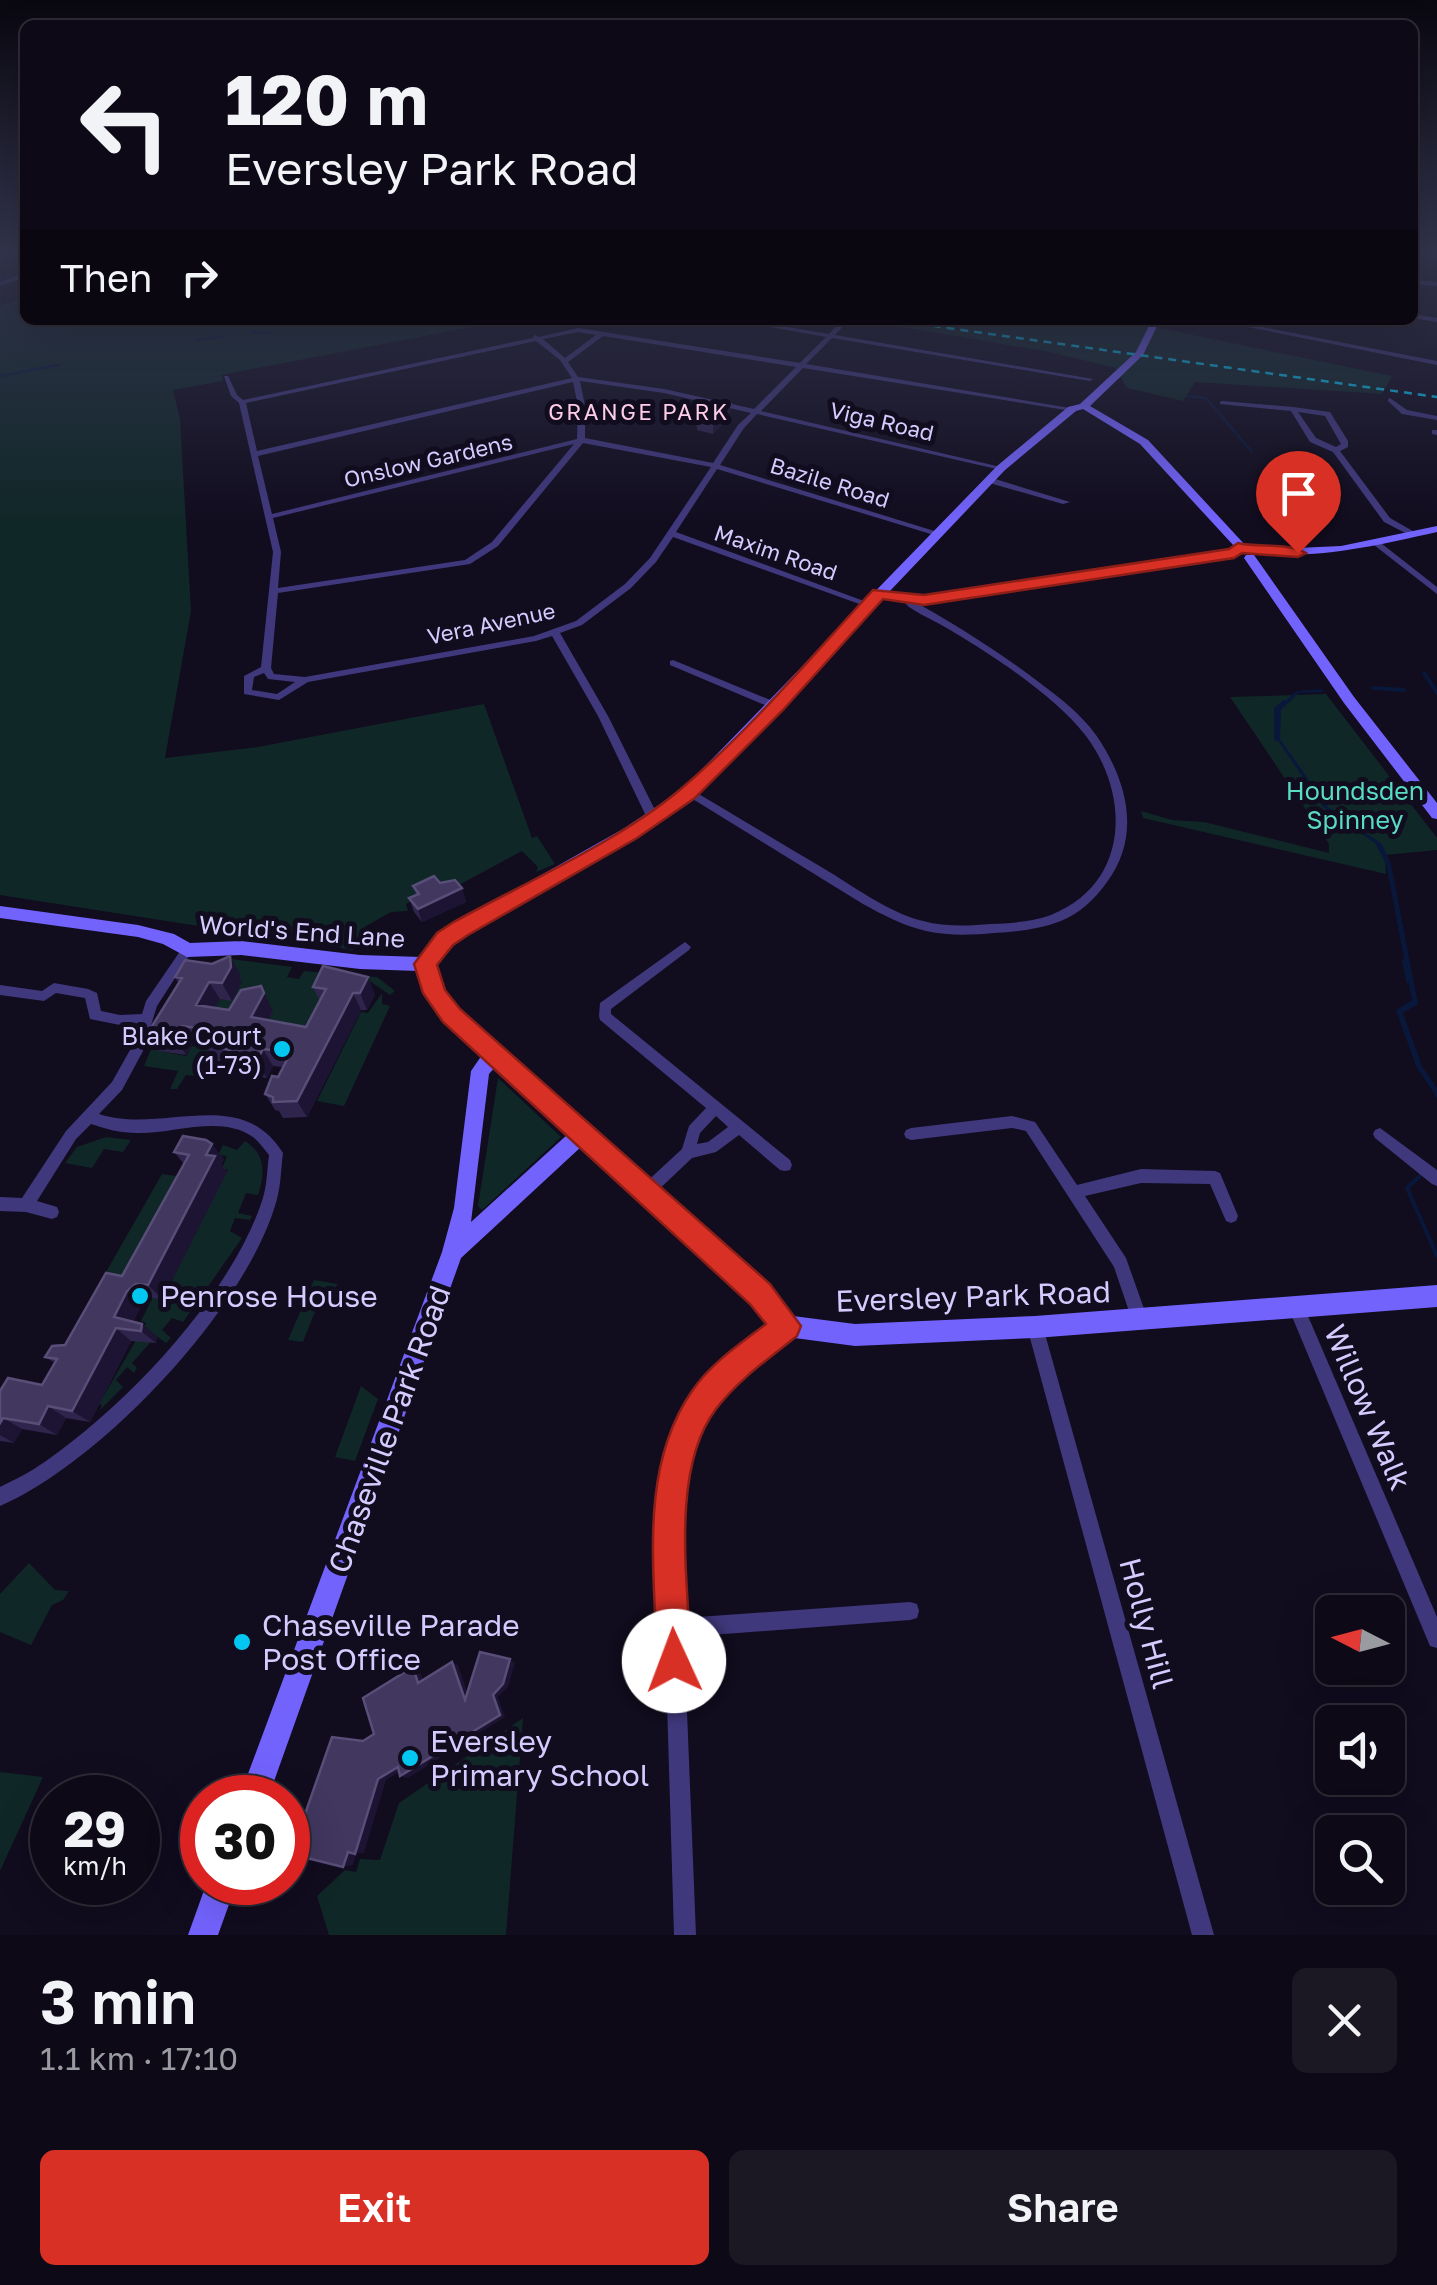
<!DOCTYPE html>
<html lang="en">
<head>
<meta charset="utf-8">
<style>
	body { margin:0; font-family:"Golos Text",sans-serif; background:#1b1723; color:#f1f3f6; height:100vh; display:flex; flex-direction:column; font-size:38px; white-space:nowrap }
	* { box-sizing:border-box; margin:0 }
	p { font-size:32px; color:#9a9aa1 }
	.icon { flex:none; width:55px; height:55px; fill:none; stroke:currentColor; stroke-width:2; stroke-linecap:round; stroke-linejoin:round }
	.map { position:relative; height:1935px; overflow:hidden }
	.drawer { display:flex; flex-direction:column; background:#0d0916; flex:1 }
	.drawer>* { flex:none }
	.banner { position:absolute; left:20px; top:20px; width:1398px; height:305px; border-radius:15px; box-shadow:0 10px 40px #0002,0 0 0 2px #2d2a35; background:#0d0916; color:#f1f3f6; overflow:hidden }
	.needle { width:65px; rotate:276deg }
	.tools { position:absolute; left:1315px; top:1595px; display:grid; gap:20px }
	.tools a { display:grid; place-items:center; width:90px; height:90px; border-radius:15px; background:#0d0916; box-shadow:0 10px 40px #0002,0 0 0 2px #2d2a35; font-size:50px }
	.speed { position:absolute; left:30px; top:1775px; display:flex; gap:20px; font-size:50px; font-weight:700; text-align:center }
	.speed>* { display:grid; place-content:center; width:130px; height:130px; border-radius:50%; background:#0d0916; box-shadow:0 10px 40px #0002,0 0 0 2px #2d2a35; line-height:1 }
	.speed small { font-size:25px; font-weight:400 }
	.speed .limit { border:15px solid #d22; background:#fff; color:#111 }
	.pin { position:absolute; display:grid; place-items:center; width:85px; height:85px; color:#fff; margin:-102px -42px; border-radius:50% 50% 50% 0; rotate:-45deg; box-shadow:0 0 10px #0007 }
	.pin .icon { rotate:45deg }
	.me { position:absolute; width:110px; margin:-55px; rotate:358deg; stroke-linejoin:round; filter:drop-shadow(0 0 8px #0008) }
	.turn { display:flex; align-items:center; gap:35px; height:210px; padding:0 40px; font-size:45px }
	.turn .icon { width:130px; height:130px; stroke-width:2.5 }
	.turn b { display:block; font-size:70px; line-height:85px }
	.then { display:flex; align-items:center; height:95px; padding:0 40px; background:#0003; gap:20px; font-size:38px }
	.round { display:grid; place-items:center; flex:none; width:105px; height:105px; border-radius:15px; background:#1b1723 }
	.summary { display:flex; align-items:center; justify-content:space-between; height:170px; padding:0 40px }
	h1 { font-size:60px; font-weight:600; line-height:75px }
	.action { display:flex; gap:20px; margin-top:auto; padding:20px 40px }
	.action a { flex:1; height:115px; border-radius:15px; background:#d93025; color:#fff; font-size:40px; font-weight:600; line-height:115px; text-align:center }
	.action a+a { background:#1b1723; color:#f1f3f6 }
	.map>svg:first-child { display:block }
	.green { fill:#102728 }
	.water { fill:#09183a }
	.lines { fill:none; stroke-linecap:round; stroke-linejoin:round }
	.stream-far1 { stroke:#09183a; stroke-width:2.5 }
	.stream { stroke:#09183a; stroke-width:4 }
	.street { fill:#40387d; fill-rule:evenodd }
	.secondary { fill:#7363fd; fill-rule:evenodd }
	.rail { stroke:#04c7f1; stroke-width:2.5; stroke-dasharray:8 6; stroke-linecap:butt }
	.wall { fill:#2f254c }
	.shaded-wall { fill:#1c1432 }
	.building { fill:#41375f; stroke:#584e78; stroke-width:2.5 }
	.route { fill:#d93025; stroke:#8d1f18; stroke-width:2.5 }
	.poi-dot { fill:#04c7f1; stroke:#110c1e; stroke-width:4 }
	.labels { text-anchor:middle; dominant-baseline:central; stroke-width:10; stroke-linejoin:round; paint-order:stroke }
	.far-neighbourhood-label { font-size:22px; letter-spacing:2.5px; fill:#fecde8; stroke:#110c1e }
	.far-street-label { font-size:22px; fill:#d4cbfe; stroke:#110c1e }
	.park-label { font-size:25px; fill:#59dcc5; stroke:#110c1e }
	.street-label { font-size:25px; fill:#d4cbfe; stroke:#110c1e }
	.poi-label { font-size:25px; fill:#d4cbfe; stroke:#110c1e; text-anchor:end }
	.near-poi-label { font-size:30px; fill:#d4cbfe; stroke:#110c1e; text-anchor:start }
	.near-street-label { font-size:30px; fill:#d4cbfe; stroke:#110c1e }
</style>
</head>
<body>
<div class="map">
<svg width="1437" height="1935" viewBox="0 0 1437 1935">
	<rect width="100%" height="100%" fill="#110c1e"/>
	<!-- green -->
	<g class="green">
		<polygon points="25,297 25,320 508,320 221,375 223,381 173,390 180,419 191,611 165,758 258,747 484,704 532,838 537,836 555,864 536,872 538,867 522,851 459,885 413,901 406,904 408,911 391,912 366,926 353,950 0,895 0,306"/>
		<polygon points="861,320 1139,324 1392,376 1382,394 1195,382 1183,401 1127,388 1115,368 1055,353"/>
		<polygon points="1326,694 1437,838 1437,850 1385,855 1386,874 1143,818 1141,811 1172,820 1204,822 1329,853 1329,844 1230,697"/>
		<polygon points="231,959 292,967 287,977 299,979 304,971 377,977 395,991 390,995 371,982 335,976 315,1044 207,1022 220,999 232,1000 242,981 224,978 159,1051 186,1056 192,1046 217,1049 196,1076 186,1075 177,1089 170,1089 178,1071 144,1066 157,1035"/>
		<polygon points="382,993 382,1004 390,1006 344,1106 317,1101 361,1012 368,1013"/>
		<polygon points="498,1078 561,1137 482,1210 478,1206"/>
		<polygon points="106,1137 131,1140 123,1152 104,1149 92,1168 65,1163 77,1147"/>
		<path d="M245,1141C266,1154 265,1174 258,1195L246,1193L238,1213L252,1216L250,1220L235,1218L230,1231L242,1238L183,1322L172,1318L162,1330L171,1338L166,1343L156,1336L132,1363L137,1368L134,1373L127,1367L116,1380L123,1387L100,1410L102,1405L99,1404L146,1323L141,1321L153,1297L164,1296L228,1170L222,1168L227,1156L218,1155L223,1145L237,1150Z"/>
		<polygon points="162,1174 183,1177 108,1311 86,1307"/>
		<polygon points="314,1280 338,1284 314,1314 303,1342 288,1340"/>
		<polygon points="361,1386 378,1399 355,1461 335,1457"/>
		<polygon points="29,1563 55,1590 69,1591 63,1600 52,1605 31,1645 0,1632 0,1594"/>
		<polygon points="523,1718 506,1935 329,1935 317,1896 345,1870 356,1872 360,1859 380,1860 399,1803"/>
		<polygon points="0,1772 43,1777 0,1871"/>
	</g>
	<!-- water -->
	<polygon class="water" points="1322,689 1324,692 1299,693 1281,710 1280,739 1328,807 1382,844 1391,864 1418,1004 1403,1013 1422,1066 1437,1088 1437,1098 1416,1066 1396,1010 1412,1000 1386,864 1375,843 1324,808 1276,738 1278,708 1296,691"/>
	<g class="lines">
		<!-- stream-far1 -->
		<g class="stream-far1">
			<polyline points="1071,320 1094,324"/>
			<polyline points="251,332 271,333"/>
			<polyline points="196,340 226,336"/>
			<polyline points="0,376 59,365"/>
			<polyline points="1187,396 1206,398 1252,452"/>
		</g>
		<!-- stream -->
		<g class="stream">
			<polyline points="1424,673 1437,693"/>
			<polyline points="1373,688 1404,690"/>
			<polyline points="1276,739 1276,709 1284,702"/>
			<polyline points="1404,961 1408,981"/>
			<polyline points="1423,1173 1407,1188 1437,1256"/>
		</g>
		<!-- street -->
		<g class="street">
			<polygon points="10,253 10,254 0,258 0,254"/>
			<polygon points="25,273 25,277 0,286 0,282"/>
			<polygon points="1412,280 1437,282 1437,286 1412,284"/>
			<polygon points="1412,314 1437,318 1437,322 1412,318"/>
			<path d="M732,320H746L829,334L842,320H849L835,335L1093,379L1090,381L832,338L806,364L1076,409L1072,411L803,368L761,411L1005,468L1001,470L757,414L744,428L720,465L941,533L934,535L717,469L676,532L872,604L865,606L673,537L656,562L631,588L582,625L560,633L608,716L659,818L657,821L653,822L647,818L598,716L552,636L536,641L308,682L279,700L244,694V676L261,667L273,552L239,403L231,396L224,376H228L237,395L243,400L532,338L535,335L539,337L578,328L800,363L826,337ZM578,332L596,335L565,358L543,339ZM603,336L796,367L754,409L664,389L578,377L568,362ZM536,341L560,360L572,378L257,451L246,403ZM580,381L664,393L751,413L738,425L713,463L585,438V406ZM573,382L578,406L577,439L272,514L258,456ZM583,443L711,467L650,558L625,584L576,621L534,636L305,677L274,674L271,668L278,593L470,564L498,546ZM574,444L492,542L465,560L278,588L281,552L273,518ZM264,673L268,679L295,682L277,694L252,690L254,677Z"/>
			<polygon points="1213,320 1226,320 1437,361 1437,365"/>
			<polygon points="1390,398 1407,410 1437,416 1437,420 1402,414 1388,401 1388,399"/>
			<path d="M1222,401L1293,407L1330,412L1348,441V447L1340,451L1390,518L1418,534L1411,536L1384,522L1333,452L1310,442L1291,411L1220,404V402ZM1298,412L1325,416L1341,444L1336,447L1316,438Z"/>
			<polygon points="1432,430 1437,430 1437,435 1432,434"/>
			<polygon points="986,478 992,478 1070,502 1063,504 986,482"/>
			<polygon points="1377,540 1437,587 1437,594 1374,545 1373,543"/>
			<path d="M906,597C952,622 998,651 1040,683C1060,698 1081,714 1096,735C1127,780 1142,835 1107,882C1095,899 1080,913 1061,921C1040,929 1017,932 994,933C971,935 949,936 926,931C904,926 883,915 863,904L683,793L688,789L692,790C736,816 779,842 823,868C855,887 887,912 923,921C945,927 969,926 991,924C1011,923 1032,922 1051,915C1129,884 1131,796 1086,736C1057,698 997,658 955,633C940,623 924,617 909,607L902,600Z"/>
			<polygon points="673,660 780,704 781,706 780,708 772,708 670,665 670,661"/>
			<path d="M685,942L691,947L689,950L611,1009V1014L790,1160L792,1165L790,1170L785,1171L780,1170L739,1135L716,1152L692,1158L652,1196L647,1198L642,1196L640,1191L642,1186L682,1149L689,1126L706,1108L600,1020L599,1016L600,1003ZM716,1116L728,1127L708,1142L697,1144L700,1133Z"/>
			<path d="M187,945L193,950L157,1006L143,1051L122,1090L99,1114C161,1135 241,1084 283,1153C281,1168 281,1184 277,1199C248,1307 102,1462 0,1506V1487C11,1481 23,1476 34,1469C119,1414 230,1298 262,1201C267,1187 267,1170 269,1155C264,1149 259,1142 253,1137C221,1114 173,1134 137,1133C120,1133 106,1129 91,1124L76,1139L37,1201L57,1207L59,1212L57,1217L52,1219L26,1212L0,1211V1197L22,1198L66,1131L112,1082L130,1050L138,1025H120L90,1019L85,998L56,993L44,1001L0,995V985L42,991L54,983L88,989L97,993L101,1011L120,1015L142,1014L146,1001L183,947Z"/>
			<polygon points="1012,1116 1035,1122 1077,1185 1141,1169 1215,1171 1220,1173 1238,1216 1236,1221 1231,1223 1226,1221 1210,1184 1141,1183 1085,1196 1126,1258 1148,1320 1146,1326 1140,1328 1134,1326 1114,1267 1026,1131 1012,1128 911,1140 906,1138 904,1134 906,1130 911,1128"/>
			<polygon points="1380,1128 1437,1170 1437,1186 1432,1184 1375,1138 1373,1134 1375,1130"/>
			<polygon points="1296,1299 1302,1302 1437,1617 1437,1648 1430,1646 1288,1307 1290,1302"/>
			<path d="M787,1318L793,1320L795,1326L793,1332C739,1377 694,1411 680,1485C677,1497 680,1511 680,1524C681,1555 683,1586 684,1618L910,1602L917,1604L919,1611L917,1618L910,1620L684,1637L696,1935H674L665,1635L663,1628L665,1622L661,1488L671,1457L683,1426L706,1388L737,1357L781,1320Z"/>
			<polygon points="1035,1319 1041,1321 1043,1327 1214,1935 1192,1935 1027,1327 1029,1321"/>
		</g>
		<!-- secondary -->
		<g class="secondary">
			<path d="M1152,320H1160L1143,355L1090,406L1148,440L1246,546L1275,549L1341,546L1437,526V532C1370,547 1311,561 1242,552L1235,557L924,604L883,598L693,797L635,837L466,934L451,944L434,965L443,990L457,1011L768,1286L793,1316L855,1324L1035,1316L1437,1285V1307L1035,1338L855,1346L787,1337L779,1334L752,1302L582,1146L461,1258L268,1798H239L442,1252L454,1208L471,1071L482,1055C453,1029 431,1008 418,971L360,969L241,955L187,957L163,944L138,937L0,918V906L138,925L174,934L190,943L241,941L360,955L421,957L439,934L454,924L623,829L683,789L997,466L1068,407L1080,404L1136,352ZM1083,409L1140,444L1234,546L1231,550L924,596L889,592L1005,470L1076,411ZM495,1067L568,1134L471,1222L489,1074Z"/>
			<polygon points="1246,555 1254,555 1354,697 1437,803 1437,819 1432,818 1344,703 1244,558"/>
			<polygon points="207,1882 237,1882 218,1935 188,1935"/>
		</g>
		<!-- rail -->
		<polyline class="rail" points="891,320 1437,397"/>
	</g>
	<!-- wall -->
	<g class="wall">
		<polygon points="730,416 713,434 697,430 696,418"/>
		<polygon points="440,883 462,888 466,902 422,922 414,912 409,898 416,895 413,886"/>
		<polygon points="240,974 241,984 232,1001 220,999 215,1008 229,1010 273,1011 268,1020 306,1027 320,1001 313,987 375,994 367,1010 361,1010 307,1117 283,1118 279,1111 275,1110 265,1094 278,1077 283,1067 273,1066 267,1078 236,1074 230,1064 216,1061 205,1044 193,1043 186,1055 159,1051 147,1034 179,984 175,977"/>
		<polygon points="174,1152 224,1159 221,1164 227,1172 162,1299 150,1298 142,1304 133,1322 157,1336 156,1343 131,1341 90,1422 66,1418 57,1435 22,1429 14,1443 0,1441 0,1391 42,1385 55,1363 45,1357 65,1345 122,1276 184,1164"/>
	</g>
	<!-- shaded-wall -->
	<g class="shaded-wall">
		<polygon points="730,404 730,416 713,434 713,421"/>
		<polygon points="462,888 466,902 422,922 418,909"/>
		<polygon points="230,956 240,974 241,984 232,1001 222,983"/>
		<polygon points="368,977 375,994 367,1010 360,993"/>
		<polygon points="209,982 220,999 207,1022 196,1005"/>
		<polygon points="261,986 273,1011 261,1034 251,1017"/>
		<polygon points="353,993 361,1010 307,1117 297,1101"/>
		<polygon points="182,1026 193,1043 186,1055 175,1038"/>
		<polygon points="263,1049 273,1066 267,1078 256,1062"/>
		<polygon points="212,1144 224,1159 221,1164 227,1172 162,1299 148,1285"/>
		<polygon points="136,1284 150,1298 142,1304 129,1330 114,1317 127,1291"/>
		<polygon points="142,1324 157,1336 156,1343 141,1331"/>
		<polygon points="116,1328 131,1341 90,1422 72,1411"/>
		<polygon points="48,1406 66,1418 57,1435 39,1424"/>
		<polygon points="3,1418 22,1429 14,1443 0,1435 0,1423"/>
		<polygon points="510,1659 515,1663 508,1687 498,1697 505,1717 408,1778 400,1776"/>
		<polygon points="452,1662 458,1665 471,1703 465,1700"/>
		<polygon points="413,1667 420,1671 425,1686 418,1683"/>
		<polygon points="398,1767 406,1768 386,1780 364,1853 356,1853 353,1865 343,1867 378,1779"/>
	</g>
	<!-- building -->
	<g class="building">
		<polygon points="713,401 730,404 713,421 696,418"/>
		<polygon points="434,876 440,883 455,880 462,888 418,909 409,898 419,894 413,886"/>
		<polygon points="230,956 231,967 222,983 209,982 196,1005 229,1010 241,990 261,986 264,993 251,1017 306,1027 326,989 313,987 323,966 368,977 360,993 353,993 297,1101 273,1102 273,1097 265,1094 272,1076 278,1077 291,1052 263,1049 256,1062 226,1057 230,1050 205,1044 213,1030 182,1026 175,1038 147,1034 182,978 175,977 185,960 212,964"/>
		<polygon points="183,1136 206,1140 212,1144 206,1155 215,1156 148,1285 136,1284 127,1291 114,1317 142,1324 141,1331 116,1328 72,1411 48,1406 39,1424 3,1418 0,1423 0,1391 8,1378 42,1385 57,1359 45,1357 52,1346 65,1345 106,1273 122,1276 189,1155 174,1152"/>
		<polygon points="480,1652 510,1659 503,1684 493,1695 500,1715 400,1776 398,1767 378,1779 355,1854 348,1852 343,1867 291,1854 332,1737 363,1741 374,1734 363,1698 413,1667 418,1683 452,1662 465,1700"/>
	</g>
	<!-- sky -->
	<linearGradient id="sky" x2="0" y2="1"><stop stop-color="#090710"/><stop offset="0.48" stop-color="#32344c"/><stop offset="1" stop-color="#32344c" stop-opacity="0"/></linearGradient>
	<rect width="1437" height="524" fill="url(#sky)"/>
	<!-- route -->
	<path class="route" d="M1238,543C1258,548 1289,542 1306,553L1298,557L1242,553L1234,558L924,605L883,599L783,710L695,798L637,838L468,935L453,945L437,965L445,990L460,1009L770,1284L801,1326L797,1336C768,1359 738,1380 716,1409C669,1471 689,1588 691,1661L686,1673L674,1678L662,1673L657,1661C655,1572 638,1469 692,1391C711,1363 740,1344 766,1324L750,1304L443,1022L423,993L414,964L437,933L452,923C524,883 620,841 682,788C751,729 811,657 873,590L924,595L1229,549Z"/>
	<!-- markers -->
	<g class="poi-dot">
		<circle cx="282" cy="1049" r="10"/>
		<circle cx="140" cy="1296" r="10"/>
		<circle cx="242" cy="1642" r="10"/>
		<circle cx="410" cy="1758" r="10"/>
	</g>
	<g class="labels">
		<!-- far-neighbourhood labels -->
		<g class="far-neighbourhood-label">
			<text x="639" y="411">GRANGE PARK</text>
		</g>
		<!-- far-street labels -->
		<g class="far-street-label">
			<text transform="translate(882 421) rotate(13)">Viga Road</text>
			<text transform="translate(428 460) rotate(-13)">Onslow Gardens</text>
			<text transform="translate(830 482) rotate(17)">Bazile Road</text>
			<text transform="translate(776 552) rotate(19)">Maxim Road</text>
			<text transform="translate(491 623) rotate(-12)">Vera Avenue</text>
		</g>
		<!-- park labels -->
		<g class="park-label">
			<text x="1355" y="790">Houndsden<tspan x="1355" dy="29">Spinney</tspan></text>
		</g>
		<!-- street labels -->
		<g class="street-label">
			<text transform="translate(302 931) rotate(4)">World's End Lane</text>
		</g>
		<!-- poi labels -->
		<g class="poi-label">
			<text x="262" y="1035">Blake Court<tspan x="262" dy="29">(1-73)</tspan></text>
		</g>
		<!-- near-poi labels -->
		<g class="near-poi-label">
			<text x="160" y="1296">Penrose House</text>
			<text x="262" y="1625">Chaseville Parade<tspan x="262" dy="34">Post Office</tspan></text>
			<text x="430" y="1741">Eversley<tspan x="430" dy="34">Primary School</tspan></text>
		</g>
		<!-- near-street labels -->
		<g class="near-street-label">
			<text transform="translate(973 1296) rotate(-2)">Eversley Park Road</text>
			<text transform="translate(1368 1407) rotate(67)">Willow Walk</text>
			<text transform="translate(389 1429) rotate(-70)">Chaseville Park Road</text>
			<text transform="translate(1147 1623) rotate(75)">Holly Hill</text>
		</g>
	</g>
</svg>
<div class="tools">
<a><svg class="needle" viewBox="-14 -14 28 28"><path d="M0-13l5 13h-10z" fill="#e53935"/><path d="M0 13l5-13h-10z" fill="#9a9aa1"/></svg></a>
<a><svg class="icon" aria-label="sound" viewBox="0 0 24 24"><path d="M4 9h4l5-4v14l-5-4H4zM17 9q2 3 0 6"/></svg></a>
<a><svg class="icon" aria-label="search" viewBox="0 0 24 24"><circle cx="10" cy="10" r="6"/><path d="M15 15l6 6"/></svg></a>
</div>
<div class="speed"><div>29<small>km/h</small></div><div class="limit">30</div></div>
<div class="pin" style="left:1298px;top:553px;background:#d93025"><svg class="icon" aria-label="arrive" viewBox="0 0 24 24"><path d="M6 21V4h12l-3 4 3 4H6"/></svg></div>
<svg class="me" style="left:674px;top:1661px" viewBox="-20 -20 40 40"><circle r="19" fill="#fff"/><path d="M0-13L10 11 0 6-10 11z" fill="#d93025"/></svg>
<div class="banner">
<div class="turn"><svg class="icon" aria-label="left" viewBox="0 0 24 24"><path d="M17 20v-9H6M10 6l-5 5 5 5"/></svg><div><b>120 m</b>Eversley Park Road</div></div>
<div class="then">Then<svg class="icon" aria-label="right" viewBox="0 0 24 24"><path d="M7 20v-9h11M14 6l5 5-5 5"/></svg></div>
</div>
</div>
<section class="drawer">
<div class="summary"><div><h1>3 min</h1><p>1.1 km · 17:10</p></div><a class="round"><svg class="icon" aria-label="close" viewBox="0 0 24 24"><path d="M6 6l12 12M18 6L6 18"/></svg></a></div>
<div class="action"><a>Exit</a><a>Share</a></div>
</section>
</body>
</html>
